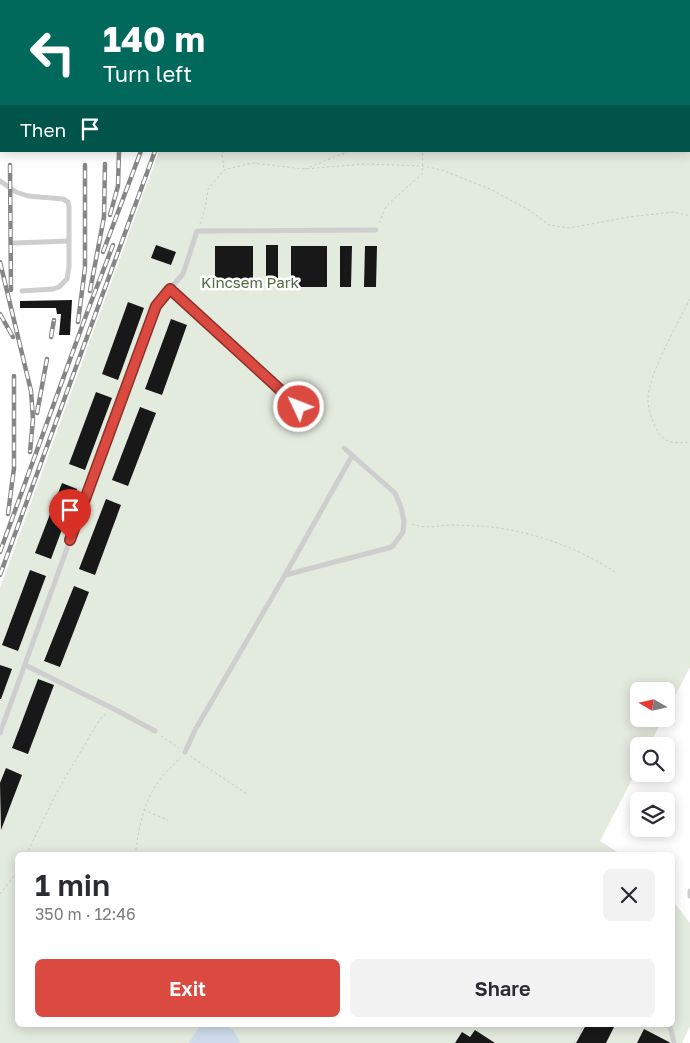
<!DOCTYPE html>
<html lang="en">
<head>
<meta charset="utf-8">
<style>
	body { margin:0; font-family:"Golos Text",sans-serif; background:#f2f2f3; color:#2b2b33; height:100vh; display:flex; flex-direction:column; font-size:19px; white-space:nowrap }
	* { box-sizing:border-box; margin:0 }
	p { font-size:16px; color:#7c7c81 }
	.icon { flex:none; width:28px; height:28px; fill:none; stroke:currentColor; stroke-width:2; stroke-linecap:round; stroke-linejoin:round }
	.map { position:relative; flex:1; overflow:hidden }
	.panel { position:absolute; left:15px; top:852px; width:660px; height:175px; display:flex; flex-direction:column; background:#fff; border-radius:8px; box-shadow:0 2px 12px #0003 }
	.panel>* { flex:none }
	.guide { position:absolute; left:0px; top:0px; width:690px; height:152px; box-shadow:0 2px 12px #0003; background:#00695c; color:#fff; overflow:hidden }
	.needle { width:32px; rotate:279deg }
	.controls { position:absolute; left:630px; top:682px; display:grid; gap:10px }
	.controls a { display:grid; place-items:center; width:45px; height:45px; border-radius:8px; background:#fff; box-shadow:0 2px 12px #0003; font-size:25px }
	.pin { position:absolute; display:grid; place-items:center; width:42px; height:42px; color:#fff; margin:-51px -21px; border-radius:50% 50% 50% 0; rotate:-45deg; box-shadow:0 0 5px #0007 }
	.pin .icon { rotate:45deg }
	.me { position:absolute; width:55px; margin:-28px; rotate:313deg; stroke-linejoin:round; filter:drop-shadow(0 0 4px #0008) }
	.turn { display:flex; align-items:center; gap:18px; height:105px; padding:0 20px; font-size:22px }
	.turn .icon { width:65px; height:65px; stroke-width:2.5 }
	.turn b { display:block; font-size:35px; line-height:42px }
	.then { display:flex; align-items:center; height:48px; padding:0 20px; background:#0003; gap:10px; font-size:19px }
	.round { display:grid; place-items:center; flex:none; width:52px; height:52px; border-radius:8px; background:#f2f2f3 }
	.overview { display:flex; align-items:center; justify-content:space-between; height:85px; padding:0 20px }
	h1 { font-size:30px; font-weight:600; line-height:38px }
	.action { display:flex; gap:10px; margin-top:auto; padding:10px 20px }
	.action a { flex:1; height:58px; border-radius:8px; background:#db4a40; color:#fff; font-size:20px; font-weight:600; line-height:58px; text-align:center }
	.action a+a { background:#f2f2f3; color:#2b2b33 }
	.map>svg:first-child { display:block }
	.green { fill:#e3eade }
	.water { fill:#cedceb }
	.building { fill:#181818 }
	.lines { fill:none; stroke-linecap:round; stroke-linejoin:round }
	.path { stroke:#cbcbcb; stroke-width:1; stroke-dasharray:2.5 2.5; stroke-linecap:butt }
	.lane { stroke:#cecece; stroke-width:5 }
	.rail-casing { stroke:#868686; stroke-width:4.5 }
	.rail { stroke:#fff; stroke-width:2.5; stroke-dasharray:8; stroke-linecap:butt }
	.route-casing { stroke:#8e302a; stroke-width:12 }
	.route { stroke:#db4a40; stroke-width:9 }
	.labels { text-anchor:middle; dominant-baseline:central; stroke-width:5; stroke-linejoin:round; paint-order:stroke }
	.park-label { font-size:15px; fill:#4f6b41; stroke:#fff }
</style>
</head>
<body>
<div class="map">
<svg width="690" height="1043" viewBox="0 0 690 1043">
	<rect width="100%" height="100%" fill="#fff"/>
	<!-- green -->
	<polygon class="green" points="214,0 690,0 690,667 666,713 666,691 639,691 639,719 663,719 649,746 639,746 639,766 600,841 622,855 18,855 18,1025 672,1025 673,901 690,923 690,1026 682,1043 0,1043 0,588 159,151 689,151 689,1 214,1"/>
	<!-- water -->
	<path class="water" d="M204,1025C223,1025 232,1022 240,1043H189L199,1027Z"/>
	<!-- building -->
	<g class="building">
		<polygon points="156,245 176,252 171,265 151,258"/>
		<rect x="266" y="245" width="12" height="41"/>
		<polygon points="215,246 253,246 253,286 215,287"/>
		<rect x="291" y="246" width="36" height="41"/>
		<polygon points="340,246 352,246 351,287 340,287"/>
		<polygon points="365,246 377,246 376,287 364,287"/>
		<polygon points="72,300 70,335 59,335 61,314 57,314 56,308 20,308 20,301"/>
		<polygon points="128,302 144,308 118,380 102,374"/>
		<polygon points="171,319 187,325 162,395 145,389"/>
		<polygon points="96,392 112,398 85,470 69,464"/>
		<polygon points="140,407 156,413 128,486 112,480"/>
		<polygon points="62,483 77,489 51,559 35,553"/>
		<polygon points="106,499 121,505 95,575 79,569"/>
		<polygon points="30,570 46,576 18,651 2,645"/>
		<polygon points="74,586 89,592 60,667 44,661"/>
		<polygon points="0,665 12,669 1,699 0,699"/>
		<polygon points="38,679 54,685 28,754 12,748"/>
		<polygon points="6,768 22,775 1,830 0,783"/>
		<polygon points="586,1025 615,1025 606,1043 576,1043"/>
		<polygon points="644,1029 669,1042 670,1043 637,1043"/>
		<polygon points="475,1030 495,1043 455,1043 462,1032 470,1037"/>
	</g>
	<g class="lines">
		<!-- path -->
		<g class="path">
			<polyline points="606,0 608,1"/>
			<polyline points="279,1 279,0"/>
			<polyline points="345,1 346,0"/>
			<polyline points="546,1 546,0"/>
			<polyline points="689,60 690,61"/>
			<polyline points="224,151 222,154 224,169"/>
			<polyline points="305,169 349,151"/>
			<polyline points="379,223 386,206 422,174 423,151"/>
			<polyline points="200,224 205,208 208,189 224,170 252,163 304,169 366,164 423,166 442,170 490,189 529,210 549,225 570,228 629,217 674,212 690,216"/>
			<path d="M690,299C678,323 647,376 648,401C648,408 651,417 654,424C662,443 671,444 690,442"/>
			<path d="M412,524C424,529 437,526 450,525C460,525 471,526 481,526C529,530 575,546 615,572"/>
			<polyline points="161,736 179,748"/>
			<polyline points="190,756 247,794"/>
			<polyline points="144,810 168,820"/>
			<polyline points="26,855 58,790 100,719 107,713"/>
			<path d="M135,855C140,825 142,802 162,777C167,770 175,764 181,757"/>
			<polyline points="0,894 18,871"/>
			<polyline points="574,1043 584,1025"/>
		</g>
		<!-- lane -->
		<g class="lane">
			<polyline points="0,181 16,192 28,196 63,199 68,202 69,207 69,267 67,279 59,287 53,289 22,291"/>
			<polyline points="14,243 69,241"/>
			<polyline points="170,289 299,407"/>
			<polyline points="285,575 352,456"/>
			<polyline points="25,665 116,710 155,731"/>
			<polyline points="0,733 155,306 183,274 197,231 376,230"/>
			<polyline points="185,752 195,730 285,575 392,547 403,532 404,521 401,507 395,493 344,448"/>
			<polyline points="690,891 690,896"/>
			<polyline points="668,1025 671,1030 674,1043"/>
		</g>
		<defs>
			<g id="rail">
				<polyline points="118,0 118,1"/>
				<polyline points="177,0 178,1"/>
				<polyline points="210,1 211,0"/>
				<polyline points="10,165 11,290"/>
				<polyline points="110,215 118,186 119,151"/>
				<polyline points="103,252 141,151"/>
				<polyline points="0,262 31,391 33,419 30,452"/>
				<polyline points="90,291 104,217 105,164"/>
				<polyline points="0,314 13,337"/>
				<polyline points="78,322 85,268 85,165"/>
				<polyline points="51,337 54,320"/>
				<polyline points="37,413 47,359"/>
				<polyline points="8,514 14,468 14,376"/>
				<polyline points="0,552 88,310 113,245"/>
				<polyline points="0,575 155,151"/>
			</g>
		</defs>
		<!-- rail casing -->
		<use href="#rail" class="rail-casing"/>
		<!-- rail -->
		<use href="#rail" class="rail"/>
	</g>
	<g class="lines">
		<defs>
			<polyline id="route" points="70,540 156,306 170,289 299,407"/>
		</defs>
		<!-- route casing -->
		<use href="#route" class="route-casing"/>
		<!-- route -->
		<use href="#route" class="route"/>
	</g>
	<g class="labels">
		<!-- park labels -->
		<g class="park-label">
			<text x="250" y="282">Kincsem Park</text>
		</g>
	</g>
</svg>
<div class="controls">
<a><svg class="needle" viewBox="-14 -14 28 28"><path d="M0-13l5 13h-10z" fill="#e53935"/><path d="M0 13l5-13h-10z" fill="#7c7c81"/></svg></a>
<a><svg class="icon" aria-label="search" viewBox="0 0 24 24"><circle cx="10" cy="10" r="6"/><path d="M15 15l6 6"/></svg></a>
<a><svg class="icon" aria-label="layers" viewBox="0 0 24 24"><path d="M12 4l9 5-9 5-9-5zM3 14l9 5 9-5"/></svg></a>
</div>
<div class="pin" style="left:70px;top:540px;background:#d93025"><svg class="icon" aria-label="arrive" viewBox="0 0 24 24"><path d="M6 21V4h12l-3 4 3 4H6"/></svg></div>
<svg class="me" style="left:299px;top:407px" viewBox="-20 -20 40 40"><circle r="17" fill="#db4a40" stroke="#fff" stroke-width="3"/><path d="M0-11L8 9 0 5-8 9z" fill="#fff"/></svg>
<div class="guide">
<div class="turn"><svg class="icon" aria-label="left" viewBox="0 0 24 24"><path d="M17 20v-9H6M10 6l-5 5 5 5"/></svg><div><b>140 m</b>Turn left</div></div>
<div class="then">Then<svg class="icon" aria-label="arrive" viewBox="0 0 24 24"><path d="M6 21V4h12l-3 4 3 4H6"/></svg></div>
</div>
<section class="panel">
<div class="overview"><div><h1>1 min</h1><p>350 m · 12:46</p></div><a class="round"><svg class="icon" aria-label="close" viewBox="0 0 24 24"><path d="M6 6l12 12M18 6L6 18"/></svg></a></div>
<div class="action"><a>Exit</a><a>Share</a></div>
</section>
</div>
</body>
</html>
